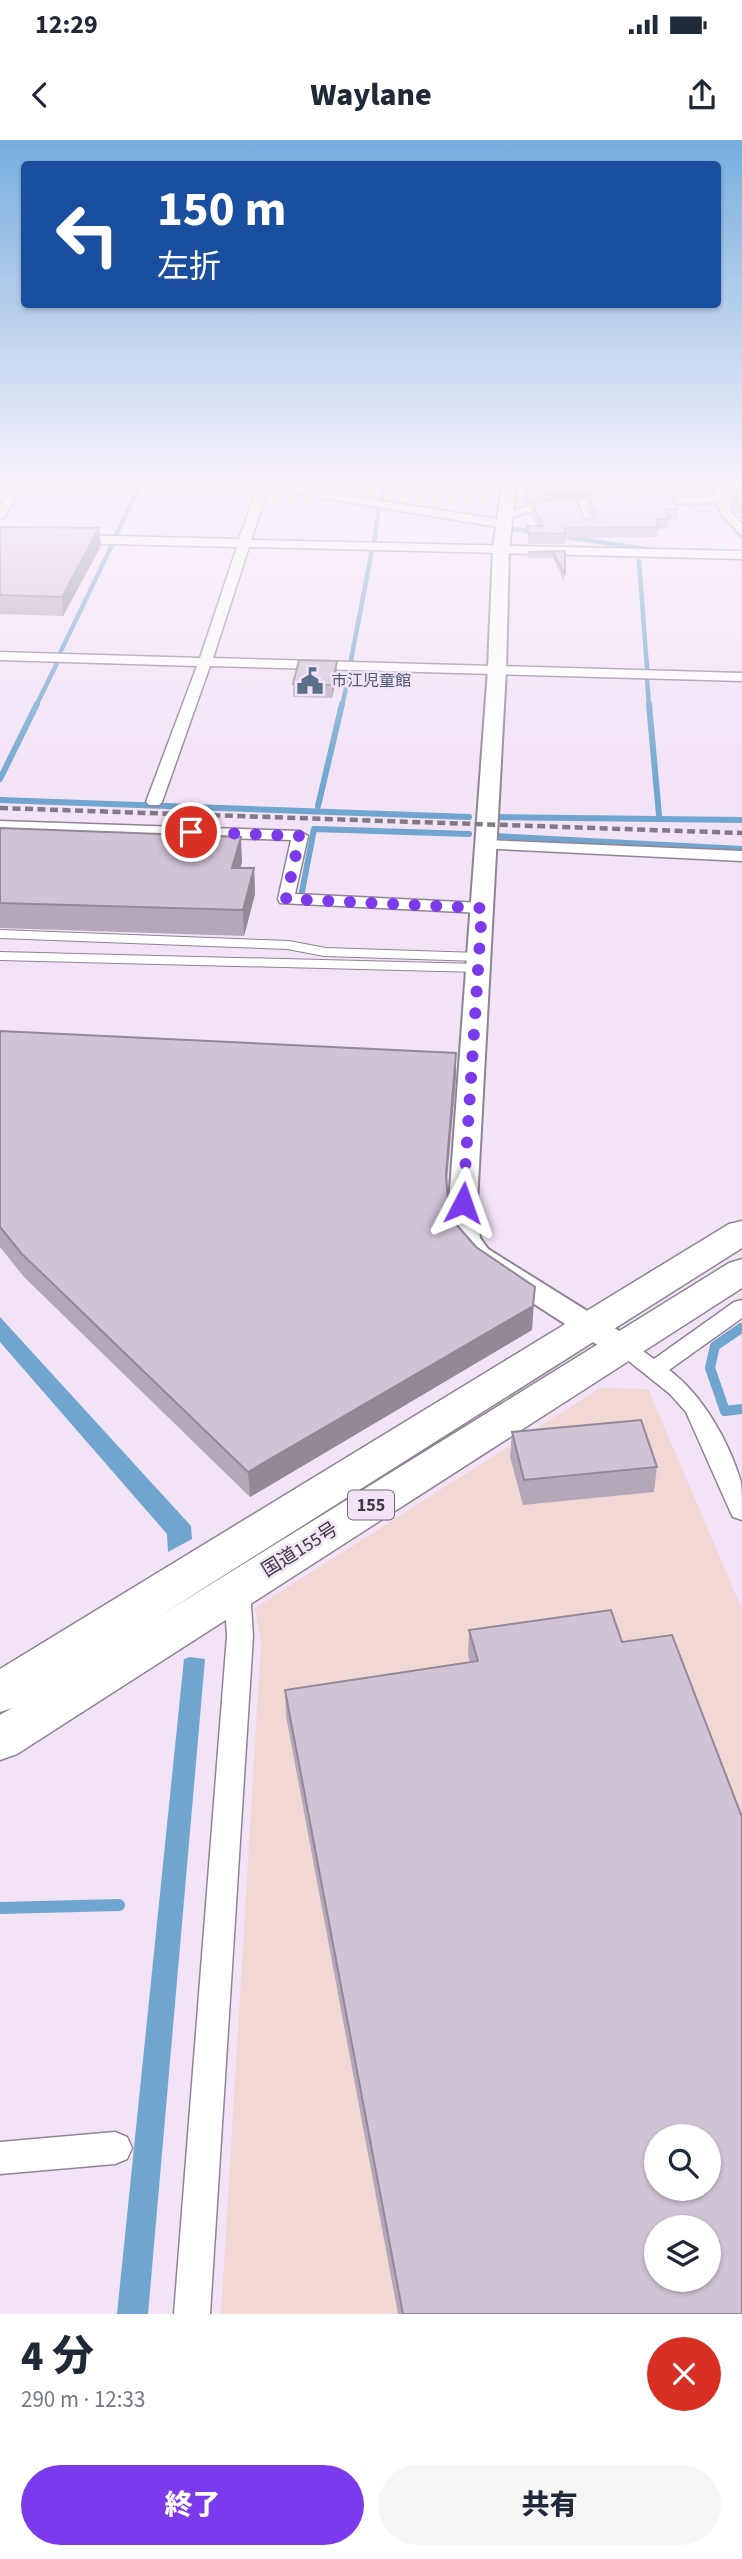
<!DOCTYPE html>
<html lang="ja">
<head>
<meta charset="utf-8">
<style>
	body { margin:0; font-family:"Source Sans 3","Noto Sans JP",sans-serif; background:#f6f6f7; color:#1f2937; height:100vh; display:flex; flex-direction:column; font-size:26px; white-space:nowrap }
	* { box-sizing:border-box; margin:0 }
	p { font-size:23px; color:#747a83 }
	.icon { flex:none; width:38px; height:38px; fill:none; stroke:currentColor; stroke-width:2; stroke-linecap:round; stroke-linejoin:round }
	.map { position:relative; height:2174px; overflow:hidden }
	.sheet { display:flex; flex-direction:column; background:#fff; flex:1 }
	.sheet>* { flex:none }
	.top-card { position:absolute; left:21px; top:21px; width:700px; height:147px; border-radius:7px; box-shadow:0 2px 5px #0004; background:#1a4fa0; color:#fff; overflow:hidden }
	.controls { position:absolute; left:644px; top:1984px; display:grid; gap:14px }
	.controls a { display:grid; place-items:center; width:77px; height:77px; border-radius:50%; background:#fff; box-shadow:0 2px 5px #0004; font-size:35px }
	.pin { position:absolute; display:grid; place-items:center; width:60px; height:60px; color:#fff; margin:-30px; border:4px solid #fff; border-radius:50%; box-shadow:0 2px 7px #0007 }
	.me { position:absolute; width:77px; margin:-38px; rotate:4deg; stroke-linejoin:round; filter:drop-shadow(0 0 5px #0008) }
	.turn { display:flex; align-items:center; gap:24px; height:147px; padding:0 21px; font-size:32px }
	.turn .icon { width:91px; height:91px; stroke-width:2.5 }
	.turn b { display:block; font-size:49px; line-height:60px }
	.round { display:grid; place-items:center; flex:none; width:74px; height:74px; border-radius:37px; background:#f6f6f7 }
	.overview { display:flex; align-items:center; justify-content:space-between; height:119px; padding:0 21px }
	h1 { font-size:42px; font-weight:800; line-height:52px }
	.action { display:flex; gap:14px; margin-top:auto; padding:14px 21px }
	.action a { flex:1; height:80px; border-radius:42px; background:#7c3aed; color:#fff; font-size:28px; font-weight:800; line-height:80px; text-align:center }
	.action a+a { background:#f6f6f7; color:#1f2937 }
	.status { display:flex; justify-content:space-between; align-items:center; height:49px; padding:0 35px; background:#fff; direction:ltr }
	.status svg { height:19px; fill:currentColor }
	header { display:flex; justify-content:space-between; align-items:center; height:91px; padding:0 21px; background:#fff; font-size:32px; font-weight:800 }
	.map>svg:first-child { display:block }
	.industrial { fill:#f2d8d4; fill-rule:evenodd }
	.water { fill:#6fa5ce }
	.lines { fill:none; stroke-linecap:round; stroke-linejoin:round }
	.stream-far4 { stroke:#6fa5ce; stroke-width:4.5 }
	.stream-far3 { stroke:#6fa5ce; stroke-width:6 }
	.stream-far2 { stroke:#6fa5ce; stroke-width:8 }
	.stream-far1 { stroke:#6fa5ce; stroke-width:10 }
	.stream { stroke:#6fa5ce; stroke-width:12 }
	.service-far1-casing { stroke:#908394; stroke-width:8 }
	.service-casing { stroke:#908394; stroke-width:10 }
	.minor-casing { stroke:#908394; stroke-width:3 }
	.tertiary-casing { stroke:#908394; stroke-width:4 }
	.trunk-casing { stroke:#908394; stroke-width:3 }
	.service-far1 { stroke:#fff; stroke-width:6 }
	.service { stroke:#fff; stroke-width:8 }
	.minor { fill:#fff; fill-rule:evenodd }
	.tertiary { fill:#fff; fill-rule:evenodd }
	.trunk { fill:#fff; fill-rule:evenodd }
	.rail { stroke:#827985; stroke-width:4.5; stroke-dasharray:8 4.5; stroke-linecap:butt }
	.wall { fill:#b4a8b8 }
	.shaded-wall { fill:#928896 }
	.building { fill:#d1c3d6; stroke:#928896; stroke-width:2; fill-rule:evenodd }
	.route { stroke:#7c3aed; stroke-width:12; stroke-dasharray:0 21.6 }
	.labels { text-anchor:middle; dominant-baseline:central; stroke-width:5; stroke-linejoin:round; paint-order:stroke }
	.far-service-label { font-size:16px; fill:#4e5e75; stroke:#f2e3f6; text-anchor:start }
	.shield { fill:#f2e3f6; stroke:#746b77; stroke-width:2 }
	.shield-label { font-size:18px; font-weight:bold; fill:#3e3840 }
	.street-label { font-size:19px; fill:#3e3840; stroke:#f2e3f6 }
</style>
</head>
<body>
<div class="status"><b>12:29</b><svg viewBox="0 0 49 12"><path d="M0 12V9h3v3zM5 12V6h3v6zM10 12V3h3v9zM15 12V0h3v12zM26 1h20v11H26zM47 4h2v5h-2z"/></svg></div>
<header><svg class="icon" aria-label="back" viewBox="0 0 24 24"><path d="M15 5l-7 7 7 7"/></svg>Waylane<svg class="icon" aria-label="share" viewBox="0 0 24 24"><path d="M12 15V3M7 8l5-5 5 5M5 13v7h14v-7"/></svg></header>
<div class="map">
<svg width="742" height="2174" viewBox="0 0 742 2174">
	<rect width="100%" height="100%" fill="#f2e3f6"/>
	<!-- industrial -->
	<path class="industrial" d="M600,1248L648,1249L742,1469V2174H221L261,1503L255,1468ZM656,1997H709V2049H656ZM656,2088H709V2140H656Z"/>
	<!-- water -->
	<g class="water">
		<polygon points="0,1177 191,1386 192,1399 168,1412 167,1394 0,1202"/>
		<polygon points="190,1517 205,1519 148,2174 117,2174 184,1519"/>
	</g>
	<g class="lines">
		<!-- stream-far4 -->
		<g class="stream-far4">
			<polyline points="381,362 384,346"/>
			<polyline points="715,363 742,397"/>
			<polyline points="514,389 537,393"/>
			<polyline points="116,395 140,346"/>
			<polyline points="561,396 645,409"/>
			<polyline points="374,402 379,369"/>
			<polyline points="639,421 647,528"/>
			<polyline points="60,513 113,403"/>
			<polyline points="351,520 372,410"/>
			<polyline points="647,538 649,566"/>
			<polyline points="36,566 57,523"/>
			<polyline points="342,566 350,530"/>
		</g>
		<!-- stream-far3 -->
		<g class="stream-far3">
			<polyline points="649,564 659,675"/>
			<polyline points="0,639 37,564"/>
			<polyline points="0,660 469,677"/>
			<polyline points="318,666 342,564"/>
			<polyline points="496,677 742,680"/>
			<polyline points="494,696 742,709"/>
			<polyline points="301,757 314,689 469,694"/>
		</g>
		<!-- stream-far2 -->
		<polyline class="stream-far2" points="739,1189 742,1187"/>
		<!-- stream-far1 -->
		<polyline class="stream-far1" points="741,1188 715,1206 710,1228 725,1271 742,1269"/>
		<!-- stream -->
		<polyline class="stream" points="0,1768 119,1765"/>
		<defs>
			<polyline id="service-far1" points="579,363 589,386"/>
			<g id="service">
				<polyline points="0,794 288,805 325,812 479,817"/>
				<polyline points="0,816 479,828"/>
			</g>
			<g id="minor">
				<polygon points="13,346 24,346 4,377 0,378 0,366"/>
				<polygon points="258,346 289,346 504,380 498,377 500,375 537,363 616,358 622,361 616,364 538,369 504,380 510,384 504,388 268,349 251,400 742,411 742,419 249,407 213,518 742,533 742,541 210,526 162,662 159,665 149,665 146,662 197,526 0,520 0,512 200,518 237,407 72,403 66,399 72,395 239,399"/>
				<polygon points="716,346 724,346 728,356 742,356 742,362 729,363 732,373 742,384 742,395 722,376 718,363 648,364 642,361 648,358 716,356"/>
				<polygon points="0,681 300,691 308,696 295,754 482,763 490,768 482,773 280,763 278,759 291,700 0,691"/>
				<polygon points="486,700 742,711 742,721 480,708 478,705"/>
				<path d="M742,1160V1178L669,1230C703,1255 729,1302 741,1342C742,1353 742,1368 742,1380L733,1377L730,1371L686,1272L670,1254L610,1206L613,1201H629L654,1219L734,1162Z"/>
				<polygon points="237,1440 246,1443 250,1450 253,1496 210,2174 174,2174 227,1496 224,1450 228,1443"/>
				<polygon points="115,1992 127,1997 132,2008 127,2019 115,2024 0,2034 0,2002"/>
			</g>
			<polygon id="tertiary" points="502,346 516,346 509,409 506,529 477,1063 480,1098 488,1109 632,1199 636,1206 632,1213 621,1216 610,1213 468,1121 452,1099 449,1063 488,529 493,409"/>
			<polygon id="trunk" points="742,1081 742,1108 158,1477 729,1123 742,1119 742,1148 17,1614 0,1620 0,1575 12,1568 0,1572 0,1529 729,1084"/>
		</defs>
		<!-- service-far1 casing -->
		<use href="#service-far1" class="service-far1-casing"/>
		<!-- service casing -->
		<use href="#service" class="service-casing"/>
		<!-- minor casing -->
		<use href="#minor" class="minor-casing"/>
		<!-- tertiary casing -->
		<use href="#tertiary" class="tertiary-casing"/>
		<!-- trunk casing -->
		<use href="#trunk" class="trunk-casing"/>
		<!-- service-far1 -->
		<use href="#service-far1" class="service-far1"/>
		<!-- service -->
		<use href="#service" class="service"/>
		<!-- minor -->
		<use href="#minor" class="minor"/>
		<!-- tertiary -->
		<use href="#tertiary" class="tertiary"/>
		<!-- trunk -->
		<use href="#trunk" class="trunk"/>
		<!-- rail -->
		<polyline class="rail" points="0,668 742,693"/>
	</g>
	<!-- wall -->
	<g class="wall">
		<polygon points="534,346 714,346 713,353 607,355 576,359 584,378 590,381 592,379 587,367 588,357 678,369 677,379 669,379 668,389 658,389 658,397 565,398 565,404 528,404 528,386 537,386 531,374 532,364 527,365 524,359 524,351 536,351"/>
		<polygon points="725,346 742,346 742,354 729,353"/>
		<polygon points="742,356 742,380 732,365 733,357"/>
		<polygon points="0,387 99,388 101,406 63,476 0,474"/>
		<polygon points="565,411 564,442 553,418 527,418 528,412"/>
		<polygon points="337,534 332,558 293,557 293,544"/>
		<polygon points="0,688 242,722 240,728 254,728 255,754 244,796 0,788"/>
		<polygon points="0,891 456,913 456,936 447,1042 449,1076 532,1190 250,1357 24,1137 0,1107"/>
		<polygon points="512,1292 657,1327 654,1352 523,1365 510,1317"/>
		<polygon points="469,1490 742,2174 398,2174 286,1576 285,1550 470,1522 468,1516"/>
	</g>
	<!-- shaded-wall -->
	<g class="shaded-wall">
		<polygon points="607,347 607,355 527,365 527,357"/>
		<polygon points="99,388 101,406 63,476 62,457"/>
		<polygon points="337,521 337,534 332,558 332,545"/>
		<polygon points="241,697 242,722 233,753 232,728"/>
		<polygon points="254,728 255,754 244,796 243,770"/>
		<polygon points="456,913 456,936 445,1058 446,1034"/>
		<polygon points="535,1147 532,1190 250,1357 248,1332"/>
	</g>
	<!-- building -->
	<g class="building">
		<polygon points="537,346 682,346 607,347 527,357 524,351 540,350"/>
		<polygon points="673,356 678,369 665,369 669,379 656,379 659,387 565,388 565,394 528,393 528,386 543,386 532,364 539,362 576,358 584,378 590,381 595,376 588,357"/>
		<polygon points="742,356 742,370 733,357"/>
		<polygon points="0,387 99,388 62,457 0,455"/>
		<polygon points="565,411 565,435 553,412 528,412"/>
		<polygon points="299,520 337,521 332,545 293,544"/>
		<polygon points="0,688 241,697 232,728 254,728 243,770 0,763"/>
		<polygon points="0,891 456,913 446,1034 449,1076 476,1107 535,1147 533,1166 248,1332 21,1113 0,1087"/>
		<polygon points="641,1280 657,1327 524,1340 512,1292"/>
		<path d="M611,1470L622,1502L672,1495L742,1677V2174H403L285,1550L478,1521L469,1490ZM656,1997H709V2049H656ZM656,2088H709V2140H656Z"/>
	</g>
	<!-- sky -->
	<linearGradient id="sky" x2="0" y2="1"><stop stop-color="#77aede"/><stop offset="0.53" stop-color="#f9f2fb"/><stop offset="1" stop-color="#f9f2fb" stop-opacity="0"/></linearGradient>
	<rect width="742" height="650" fill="url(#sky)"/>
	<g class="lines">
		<!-- route -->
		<polyline class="route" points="191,692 300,696 286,759 482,768 463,1063"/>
	</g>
	<!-- icons -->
	<defs>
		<symbol id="civic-bare" viewBox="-9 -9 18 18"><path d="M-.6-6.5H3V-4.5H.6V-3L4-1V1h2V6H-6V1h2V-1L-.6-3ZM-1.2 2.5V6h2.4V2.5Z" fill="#5c6f8a" stroke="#f2e3f6" stroke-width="2.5" paint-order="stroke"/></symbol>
	</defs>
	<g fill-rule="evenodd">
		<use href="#civic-bare" x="291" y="522" width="38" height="38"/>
	</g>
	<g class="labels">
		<!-- far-service labels -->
		<g class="far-service-label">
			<text x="331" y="541">市江児童館</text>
		</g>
		<!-- shield labels -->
		<rect class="shield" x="348" y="1350.5" width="46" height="29" rx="5"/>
		<g class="shield-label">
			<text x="371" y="1365">155</text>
		</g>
		<!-- street labels -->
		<g class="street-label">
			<text transform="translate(300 1410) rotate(-32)">国道155号</text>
		</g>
	</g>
</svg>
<div class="controls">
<a><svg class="icon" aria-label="search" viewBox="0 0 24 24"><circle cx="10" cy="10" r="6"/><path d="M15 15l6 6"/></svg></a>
<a><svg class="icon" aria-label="layers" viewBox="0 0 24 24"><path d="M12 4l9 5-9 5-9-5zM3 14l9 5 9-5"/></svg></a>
</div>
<div class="pin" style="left:191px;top:692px;background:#d93025"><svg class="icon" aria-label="arrive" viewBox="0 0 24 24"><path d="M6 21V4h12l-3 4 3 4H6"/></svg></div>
<svg class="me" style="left:463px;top:1063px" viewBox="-20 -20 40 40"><path d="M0-17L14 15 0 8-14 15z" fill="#7c3aed" stroke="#fff" stroke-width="4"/></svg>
<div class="top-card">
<div class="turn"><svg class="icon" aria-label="left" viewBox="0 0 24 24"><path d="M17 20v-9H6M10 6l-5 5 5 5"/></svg><div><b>150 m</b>左折</div></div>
</div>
</div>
<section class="sheet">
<div class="overview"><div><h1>4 分</h1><p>290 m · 12:33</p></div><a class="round" style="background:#d93025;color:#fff"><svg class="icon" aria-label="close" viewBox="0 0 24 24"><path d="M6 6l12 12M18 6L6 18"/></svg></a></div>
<div class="action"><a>終了</a><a>共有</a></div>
</section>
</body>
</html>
